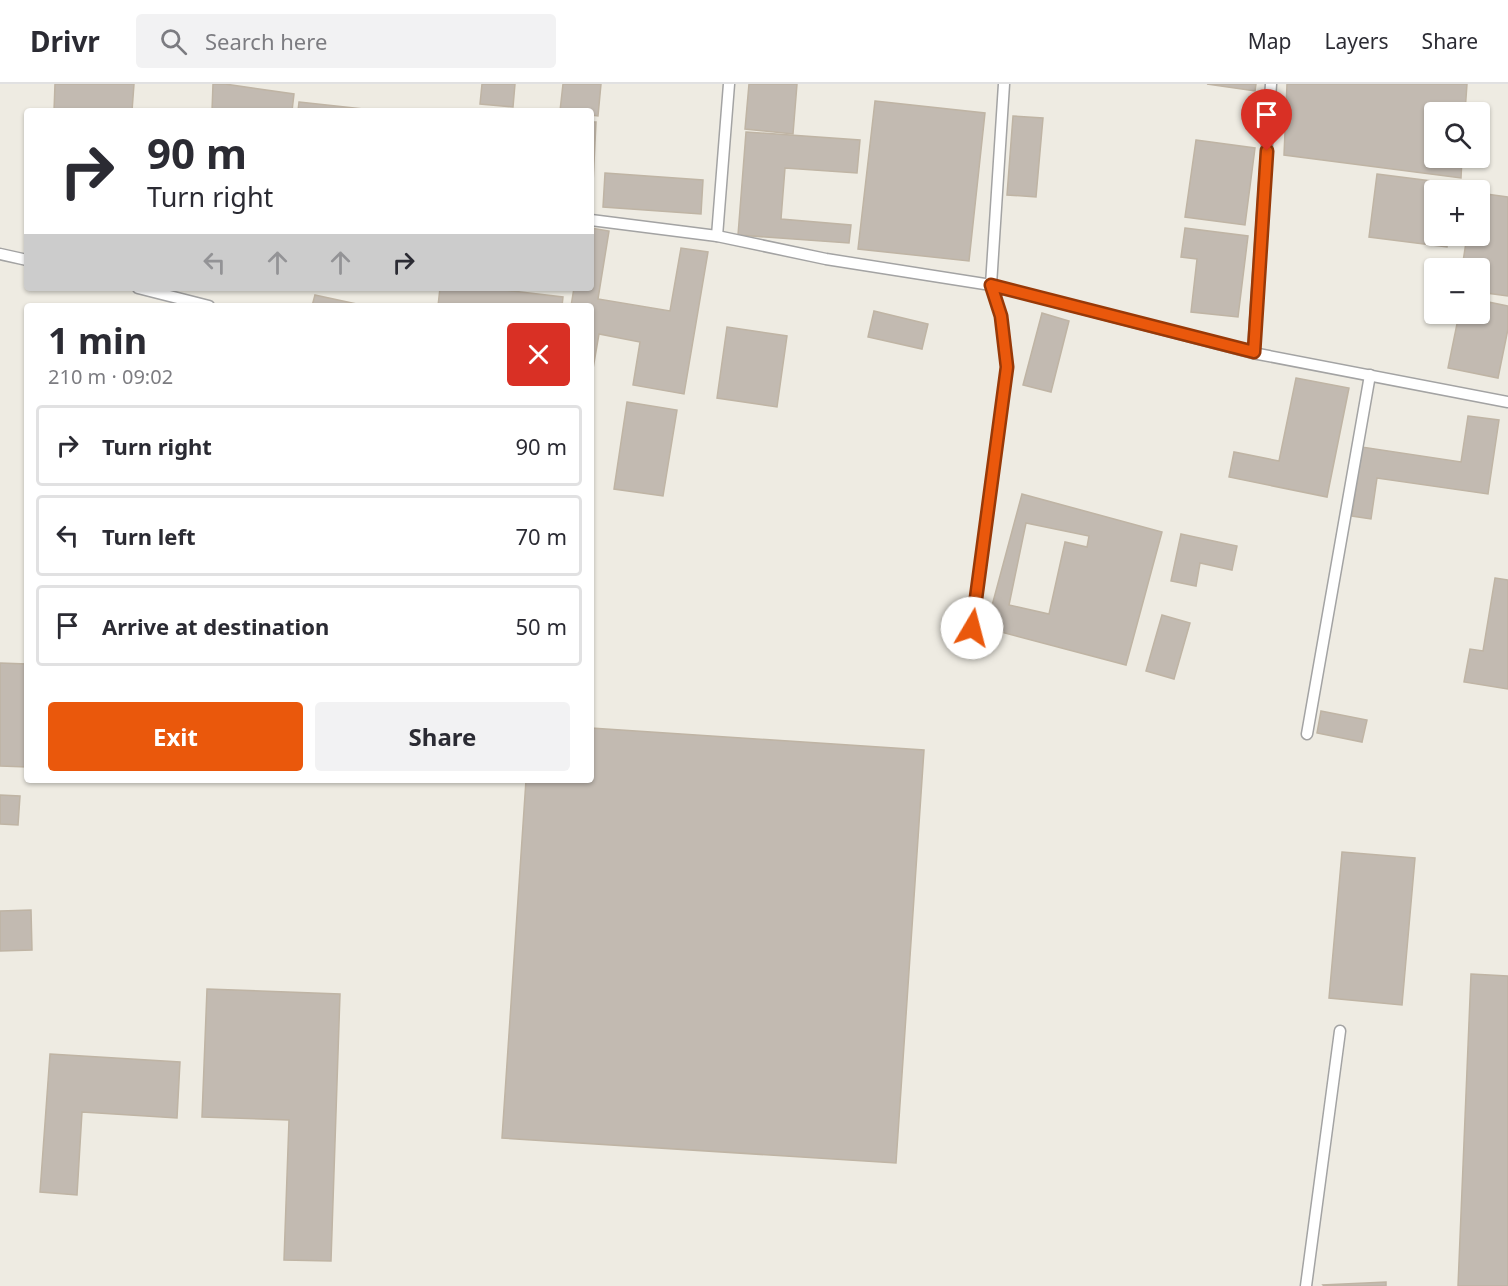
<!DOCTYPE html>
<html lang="en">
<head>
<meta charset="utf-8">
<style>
	body { margin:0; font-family:"Noto Sans",sans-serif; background:#f2f2f3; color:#2b2b33; height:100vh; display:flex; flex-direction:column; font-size:22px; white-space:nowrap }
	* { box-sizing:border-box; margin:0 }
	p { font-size:20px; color:#7c7c81 }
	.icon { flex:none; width:33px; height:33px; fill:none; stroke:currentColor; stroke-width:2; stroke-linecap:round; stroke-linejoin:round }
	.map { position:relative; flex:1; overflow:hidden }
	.sheet { position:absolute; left:24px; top:219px; width:570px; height:480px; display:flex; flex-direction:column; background:#fff; border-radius:6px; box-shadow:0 2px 4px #0004 }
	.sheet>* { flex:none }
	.top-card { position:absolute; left:24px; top:24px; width:570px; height:183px; border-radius:6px; box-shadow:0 2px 4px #0004; background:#fff; color:#2b2b33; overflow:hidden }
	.fabs { position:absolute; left:1424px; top:18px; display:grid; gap:12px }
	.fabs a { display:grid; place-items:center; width:66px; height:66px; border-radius:6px; background:#fff; box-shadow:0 2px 4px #0004; font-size:30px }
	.pin { position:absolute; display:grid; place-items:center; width:51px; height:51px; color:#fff; margin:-62px -26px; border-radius:50% 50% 50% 0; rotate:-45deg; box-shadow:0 0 6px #0007 }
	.pin .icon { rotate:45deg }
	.me { position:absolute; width:66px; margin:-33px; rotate:8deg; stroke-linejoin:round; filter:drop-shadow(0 0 4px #0008) }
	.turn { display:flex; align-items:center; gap:21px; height:126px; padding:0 24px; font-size:27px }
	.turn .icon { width:78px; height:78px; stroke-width:2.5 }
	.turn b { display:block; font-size:42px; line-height:51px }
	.lanes { display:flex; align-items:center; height:57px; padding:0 24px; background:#0003; justify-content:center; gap:30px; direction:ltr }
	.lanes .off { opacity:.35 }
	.round { display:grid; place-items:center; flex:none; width:63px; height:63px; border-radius:6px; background:#f2f2f3 }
	.headline { display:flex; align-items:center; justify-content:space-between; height:102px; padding:0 24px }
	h1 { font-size:36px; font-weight:700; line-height:45px }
	.cta { display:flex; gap:12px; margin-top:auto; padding:12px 24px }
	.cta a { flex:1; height:69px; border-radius:6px; background:#ea580c; color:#fff; font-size:24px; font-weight:700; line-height:69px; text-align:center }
	.cta a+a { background:#f2f2f3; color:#2b2b33 }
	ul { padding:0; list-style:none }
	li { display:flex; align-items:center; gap:18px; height:81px; margin:0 12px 9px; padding:0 12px; border:3px solid #e1e1e2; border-radius:6px }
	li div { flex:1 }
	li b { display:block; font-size:22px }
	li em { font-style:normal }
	header { display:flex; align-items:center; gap:36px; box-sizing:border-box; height:84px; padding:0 30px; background:#fff; border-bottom:2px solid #e1e1e2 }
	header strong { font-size:28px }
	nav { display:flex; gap:33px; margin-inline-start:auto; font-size:21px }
	.search { width:420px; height:54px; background:#f2f2f3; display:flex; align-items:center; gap:15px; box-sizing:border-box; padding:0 21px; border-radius:6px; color:#7c7c81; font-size:22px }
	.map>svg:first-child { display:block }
	.building { fill:#c2bab1; stroke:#bfb4a4; stroke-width:1.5; fill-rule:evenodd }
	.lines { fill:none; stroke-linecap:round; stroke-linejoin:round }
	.service-casing { stroke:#a3a3a3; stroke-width:13 }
	.service { stroke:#fff; stroke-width:10 }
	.route-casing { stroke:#983908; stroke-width:15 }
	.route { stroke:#ea580c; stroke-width:10 }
</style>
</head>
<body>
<header>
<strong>Drivr</strong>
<div class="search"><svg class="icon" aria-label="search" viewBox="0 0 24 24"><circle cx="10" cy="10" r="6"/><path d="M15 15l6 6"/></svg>Search here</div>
<nav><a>Map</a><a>Layers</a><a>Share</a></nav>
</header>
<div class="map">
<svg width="1508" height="1202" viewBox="0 0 1508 1202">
	<rect width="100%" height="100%" fill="#eeebe2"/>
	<!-- building -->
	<g class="building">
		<polygon points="55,0 134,0 132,27 54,27"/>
		<polygon points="213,0 225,0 294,10 292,27 212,27"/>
		<polygon points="482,0 515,0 513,23 480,20"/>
		<polygon points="563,0 601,0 598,32 591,31 591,27 560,27"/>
		<polygon points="749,0 797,0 793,50 745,45"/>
		<polygon points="1207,0 1256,0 1255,7"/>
		<polygon points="1287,0 1467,0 1465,28 1434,28 1434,74 1462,74 1461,94 1284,71"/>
		<polygon points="875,17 985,29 969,177 858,165"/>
		<polygon points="299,18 382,27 298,27"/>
		<polygon points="1013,32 1043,34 1036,113 1007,111"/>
		<polygon points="591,38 596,38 592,120 591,120"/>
		<polygon points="746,48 860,56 857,89 785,84 781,135 851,141 849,159 738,151"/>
		<polygon points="1196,56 1255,64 1245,141 1185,133"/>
		<polygon points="605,89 703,96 701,130 603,123"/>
		<polygon points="1377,90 1455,100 1454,106 1434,106 1434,152 1448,152 1447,163 1369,153"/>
		<polygon points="1479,109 1508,113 1508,212 1479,208 1479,184 1462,184 1467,152 1479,152"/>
		<polygon points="591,144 609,147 598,215 670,227 681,164 708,168 684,310 633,301 640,258 599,250 591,296 591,222 571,222 574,204 591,204"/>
		<polygon points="1185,144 1248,152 1238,233 1191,228 1197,175 1181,173"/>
		<polygon points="440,204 488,204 563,213 562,222 438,222"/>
		<polygon points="315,211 366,222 312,222"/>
		<polygon points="1479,216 1508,222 1508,245 1498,294 1448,284 1459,230 1479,230"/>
		<polygon points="874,227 928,240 922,265 868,253"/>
		<polygon points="1042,229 1069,237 1051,308 1023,301"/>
		<polygon points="727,243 787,252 777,323 717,314"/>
		<polygon points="1296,294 1349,304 1327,413 1229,393 1234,368 1279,377"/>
		<polygon points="627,318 677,326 663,412 614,405"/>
		<polygon points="1468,332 1499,336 1488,410 1377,394 1371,435 1352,432 1362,363 1461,378"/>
		<path d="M1022,410L1162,448L1126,581L986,544ZM1026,439L1089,452L1087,463L1065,458L1049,530L1009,521Z"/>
		<polygon points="1181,450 1237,462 1232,486 1200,479 1196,502 1171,497"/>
		<polygon points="1495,494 1508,496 1508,605 1464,598 1470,565 1483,567"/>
		<polygon points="1162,531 1190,539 1174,595 1146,587"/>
		<polygon points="0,579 27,580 27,683 0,682"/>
		<polygon points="1321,627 1367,636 1362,658 1317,649"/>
		<polygon points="591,644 924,666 896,1079 502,1054 526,696 591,696"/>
		<polygon points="0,711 20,712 18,741 0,740"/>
		<polygon points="1342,768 1415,774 1402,921 1329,914"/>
		<polygon points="31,826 32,866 0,867 0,827"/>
		<polygon points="1471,890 1508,892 1508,1202 1458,1202"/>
		<polygon points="207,905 340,910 331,1177 284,1176 289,1036 202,1033"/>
		<polygon points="50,970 180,978 177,1034 82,1028 77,1111 40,1108"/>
		<polygon points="1386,1198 1386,1202 1324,1202 1323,1201"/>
	</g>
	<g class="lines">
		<defs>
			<g id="service">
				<polyline points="591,136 717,152 826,175 991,201 1253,269 1508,318"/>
				<polyline points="717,152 729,0"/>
				<polyline points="0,170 27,176"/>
				<polyline points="138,204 209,222"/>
				<polyline points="1253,269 1271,0"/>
				<polyline points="972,545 1007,283 1001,232 991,201 1004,0"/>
				<polyline points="1307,650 1370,291"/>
				<polyline points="1306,1202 1340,947"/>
			</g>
		</defs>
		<!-- service casing -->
		<use href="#service" class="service-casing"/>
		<!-- service -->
		<use href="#service" class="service"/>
	</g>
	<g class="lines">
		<defs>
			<polyline id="route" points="972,544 1007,283 1001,232 991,201 1254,268 1267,67"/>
		</defs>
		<!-- route casing -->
		<use href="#route" class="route-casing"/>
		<!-- route -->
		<use href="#route" class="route"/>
	</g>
</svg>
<div class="fabs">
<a><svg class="icon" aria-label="search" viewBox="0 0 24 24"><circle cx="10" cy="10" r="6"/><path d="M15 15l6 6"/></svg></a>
<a>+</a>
<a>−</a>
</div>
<div class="pin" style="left:1267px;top:67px;background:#d93025"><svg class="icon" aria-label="arrive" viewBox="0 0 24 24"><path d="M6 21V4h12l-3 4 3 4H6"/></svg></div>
<svg class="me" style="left:972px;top:544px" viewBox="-20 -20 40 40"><circle r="19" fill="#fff"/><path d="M0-13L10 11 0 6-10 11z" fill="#ea580c"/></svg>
<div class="top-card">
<div class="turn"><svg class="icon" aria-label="right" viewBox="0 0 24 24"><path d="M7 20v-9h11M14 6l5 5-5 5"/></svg><div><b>90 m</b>Turn right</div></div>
<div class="lanes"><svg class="icon off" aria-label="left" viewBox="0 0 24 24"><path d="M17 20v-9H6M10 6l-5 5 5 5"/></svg><svg class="icon off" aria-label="ahead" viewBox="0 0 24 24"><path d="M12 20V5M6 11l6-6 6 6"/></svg><svg class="icon off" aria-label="ahead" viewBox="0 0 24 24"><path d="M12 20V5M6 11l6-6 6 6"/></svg><svg class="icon" aria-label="right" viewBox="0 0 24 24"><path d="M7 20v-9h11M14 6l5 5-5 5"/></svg></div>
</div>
<section class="sheet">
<div class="headline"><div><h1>1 min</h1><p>210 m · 09:02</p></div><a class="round" style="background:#d93025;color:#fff"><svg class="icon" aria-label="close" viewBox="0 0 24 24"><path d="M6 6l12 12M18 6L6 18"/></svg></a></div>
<ul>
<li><svg class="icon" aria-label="right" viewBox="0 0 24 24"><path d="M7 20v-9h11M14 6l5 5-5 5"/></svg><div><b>Turn right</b></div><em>90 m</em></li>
<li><svg class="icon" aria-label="left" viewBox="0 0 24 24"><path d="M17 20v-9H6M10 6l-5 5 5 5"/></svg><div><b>Turn left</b></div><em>70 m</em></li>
<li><svg class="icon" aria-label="arrive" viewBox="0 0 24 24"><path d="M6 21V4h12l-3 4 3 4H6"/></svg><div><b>Arrive at destination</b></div><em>50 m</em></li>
</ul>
<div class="cta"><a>Exit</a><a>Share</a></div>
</section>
</div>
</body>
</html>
